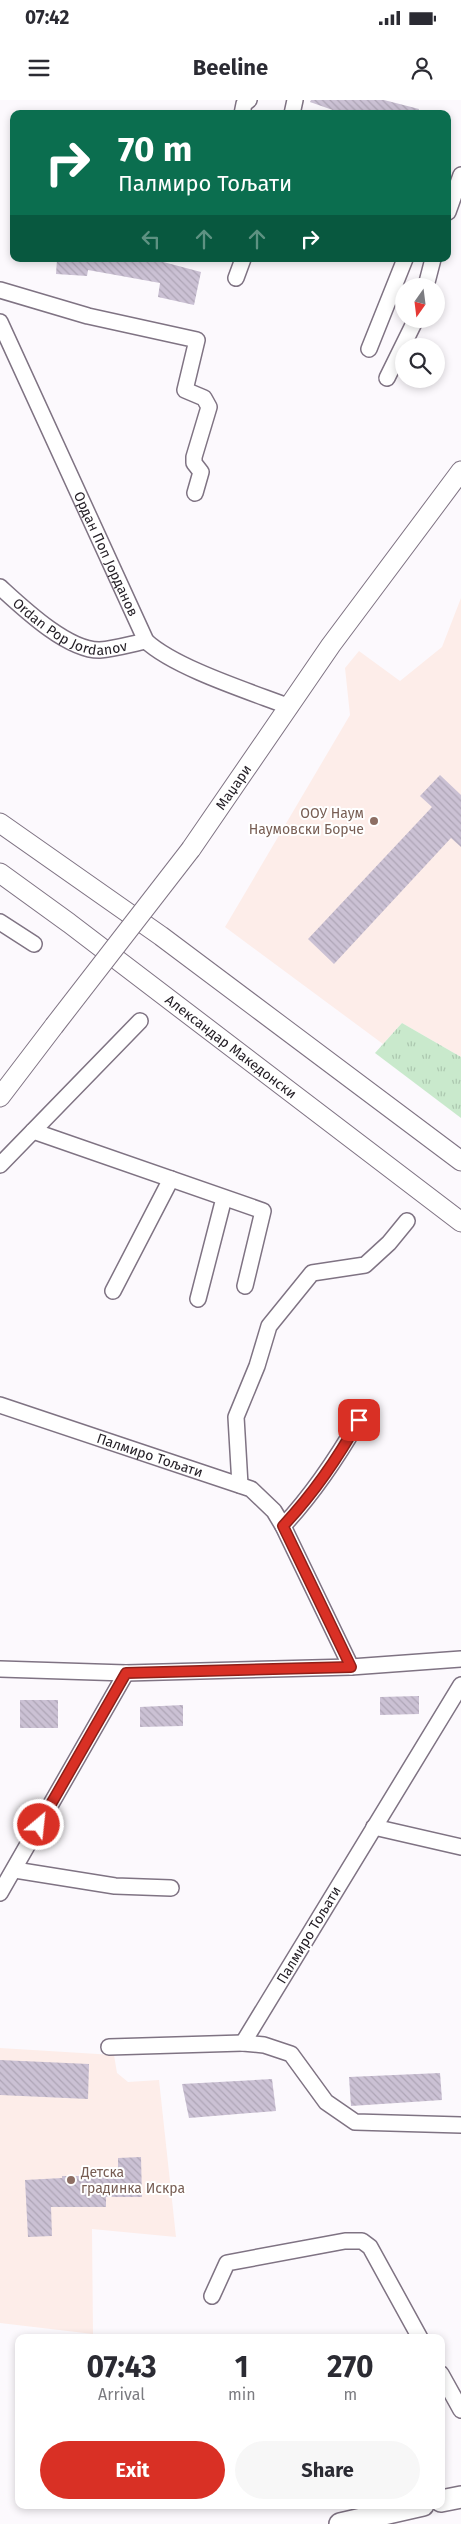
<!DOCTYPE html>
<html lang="en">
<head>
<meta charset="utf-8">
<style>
	body { margin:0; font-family:"Fira Sans",sans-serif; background:#f7f7f7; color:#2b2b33; height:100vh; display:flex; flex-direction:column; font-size:19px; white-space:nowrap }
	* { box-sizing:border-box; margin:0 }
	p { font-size:16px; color:#7c7c81 }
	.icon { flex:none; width:28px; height:28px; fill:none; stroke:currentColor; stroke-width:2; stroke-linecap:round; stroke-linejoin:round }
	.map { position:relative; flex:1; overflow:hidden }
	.details { position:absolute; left:15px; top:2234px; width:430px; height:175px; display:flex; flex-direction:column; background:#fff; border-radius:10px; box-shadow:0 2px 8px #0003 }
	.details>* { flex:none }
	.hud { position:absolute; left:10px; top:10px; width:441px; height:152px; border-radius:10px; box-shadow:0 2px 8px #0003; background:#0b6e4f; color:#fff; overflow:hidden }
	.needle { width:32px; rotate:194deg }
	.tools { position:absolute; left:395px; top:178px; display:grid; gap:10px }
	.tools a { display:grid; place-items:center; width:50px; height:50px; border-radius:50%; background:#fff; box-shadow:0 2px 8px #0003; font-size:25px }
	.pin { position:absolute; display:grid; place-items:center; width:42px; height:42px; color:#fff; margin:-21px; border-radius:10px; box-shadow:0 2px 8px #0006 }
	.me { position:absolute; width:55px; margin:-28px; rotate:28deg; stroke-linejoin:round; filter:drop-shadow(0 0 4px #0008) }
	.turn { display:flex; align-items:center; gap:18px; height:105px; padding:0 25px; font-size:22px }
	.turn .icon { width:65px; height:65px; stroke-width:2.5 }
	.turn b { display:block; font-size:35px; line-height:42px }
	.lanes { display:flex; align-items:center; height:48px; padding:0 25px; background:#0003; justify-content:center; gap:25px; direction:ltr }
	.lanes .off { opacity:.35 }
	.eta { display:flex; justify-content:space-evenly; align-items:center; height:85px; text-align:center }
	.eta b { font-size:30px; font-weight:700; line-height:35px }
	.primary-button { display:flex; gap:10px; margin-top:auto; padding:10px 25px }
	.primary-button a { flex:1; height:58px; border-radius:30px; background:#d93025; color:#fff; font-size:20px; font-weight:700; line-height:58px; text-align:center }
	.primary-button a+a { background:#f7f7f7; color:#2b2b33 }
	.status { display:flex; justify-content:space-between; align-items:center; height:35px; padding:0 25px; background:#fff; direction:ltr }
	.status svg { height:14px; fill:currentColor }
	header { display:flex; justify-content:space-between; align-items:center; height:65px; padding:0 25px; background:#fff; font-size:22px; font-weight:700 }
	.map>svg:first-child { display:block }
	.education { fill:#fdede9 }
	.park { fill:url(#park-tufts) }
	.building { fill:url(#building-back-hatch) }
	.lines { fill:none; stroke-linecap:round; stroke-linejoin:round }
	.minor-casing { stroke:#7f7383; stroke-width:18 }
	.tertiary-casing { stroke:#7f7383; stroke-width:21 }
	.secondary-casing { stroke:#7f7383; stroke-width:24 }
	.minor { stroke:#fff; stroke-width:15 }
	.tertiary { stroke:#fff; stroke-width:19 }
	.secondary { stroke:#fff; stroke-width:21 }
	.tertiary-bridge-casing { stroke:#7f7383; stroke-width:21; stroke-linecap:butt }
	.tertiary-bridge { stroke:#fff; stroke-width:19 }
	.route-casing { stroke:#8d1f18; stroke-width:12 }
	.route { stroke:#d93025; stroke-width:9 }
	.education-dot { fill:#8d6e63; stroke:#fff; stroke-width:2 }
	.labels { text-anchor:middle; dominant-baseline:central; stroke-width:4; stroke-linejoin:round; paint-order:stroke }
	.street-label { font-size:14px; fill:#221d24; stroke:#fff }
	.education-label { font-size:14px; fill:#785e54; stroke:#fff; text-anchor:end }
</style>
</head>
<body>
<div class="status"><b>07:42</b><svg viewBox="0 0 49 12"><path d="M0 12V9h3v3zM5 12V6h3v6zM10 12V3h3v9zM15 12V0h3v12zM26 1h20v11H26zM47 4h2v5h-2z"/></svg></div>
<header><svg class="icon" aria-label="menu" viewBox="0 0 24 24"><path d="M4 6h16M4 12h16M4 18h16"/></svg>Beeline<svg class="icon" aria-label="person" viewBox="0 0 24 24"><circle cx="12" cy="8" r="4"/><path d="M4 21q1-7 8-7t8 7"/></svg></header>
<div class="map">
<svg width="461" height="2424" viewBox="0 0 461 2424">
	<defs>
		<pattern id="park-tufts" width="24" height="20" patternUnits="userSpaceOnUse" patternTransform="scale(1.25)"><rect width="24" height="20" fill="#c9e9cc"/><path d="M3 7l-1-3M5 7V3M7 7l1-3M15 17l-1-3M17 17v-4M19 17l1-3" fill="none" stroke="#acc7af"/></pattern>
		<pattern id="building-back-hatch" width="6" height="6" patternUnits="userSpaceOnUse" patternTransform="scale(1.25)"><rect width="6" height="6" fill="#cbc1d4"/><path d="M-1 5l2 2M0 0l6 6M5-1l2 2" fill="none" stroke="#aea5b6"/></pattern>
	</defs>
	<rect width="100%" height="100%" fill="#fcf9fd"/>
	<!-- education -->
	<g class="education">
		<polygon points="461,498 461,957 402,923 383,944 225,827 350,615 345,568 359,551 400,581 442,547"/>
		<polygon points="0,1948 114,1955 117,1973 128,1982 159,1980 176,2137 92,2129 93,2234 0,2223"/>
	</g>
	<!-- park -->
	<polygon class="park" points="402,923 461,957 461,1018 375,953"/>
	<!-- building -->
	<g class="building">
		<polygon points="311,0 384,0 419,9 418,14 344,14 310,2"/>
		<polygon points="57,159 152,159 201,172 194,205 158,197 160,183 88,170 87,176 56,174"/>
		<polygon points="440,675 461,695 461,747 451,738 334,864 308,839 432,707 420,696"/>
		<polygon points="419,1596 419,1614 380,1615 380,1597"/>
		<rect x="20" y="1600" width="38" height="28"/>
		<polygon points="183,1605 183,1626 140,1627 140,1607"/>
		<polygon points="0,1960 89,1964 88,1999 0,1995"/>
		<polygon points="440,1973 442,2000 351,2006 349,1977"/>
		<polygon points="272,1979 276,2011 189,2018 182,1984"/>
		<polygon points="141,2057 142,2097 106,2097 106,2107 51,2107 52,2136 28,2137 25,2080 62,2078 62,2076 118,2076 118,2058"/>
	</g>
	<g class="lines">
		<defs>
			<g id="minor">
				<polyline points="242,14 244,4 249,0"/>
				<polyline points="292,14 295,0"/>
				<polyline points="448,112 461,75"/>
				<polyline points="236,178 243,159"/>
				<polyline points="426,186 433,159"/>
				<polyline points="0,190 88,216 197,240 185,290 204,298 209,307 194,357 194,363 201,372 195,393"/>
				<path id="s1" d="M0,222L146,541C175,568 251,592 290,607"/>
				<polyline points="369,249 405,159"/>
				<polyline points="387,278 416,219"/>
				<path id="s2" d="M0,487C23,508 68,551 100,550C115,549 131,544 146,541"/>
				<polyline points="0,822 34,844"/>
				<polyline points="33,1031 263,1111 245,1186"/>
				<polyline points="0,1065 140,921"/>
				<polyline points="113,1191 171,1079"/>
				<polyline points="198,1199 224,1098"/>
				<path id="s3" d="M0,1305L251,1389L274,1411L283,1426L351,1567"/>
				<polyline points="240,1385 236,1317 257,1266 269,1226 312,1173 365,1165 389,1143 407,1121"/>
				<path d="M283,1426C313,1394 337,1358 359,1320"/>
				<polyline points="0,1569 126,1573 351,1567 461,1559"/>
				<polyline points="461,1585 243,1943 264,1945 291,1954 326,2002 355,2022 461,2025"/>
				<polyline points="374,1727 461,1747"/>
				<polyline points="15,1770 115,1786 171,1788"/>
				<polyline points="0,1793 126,1573"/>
				<polyline points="109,1947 243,1943"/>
				<polyline points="212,2196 227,2163 345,2141 362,2141 370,2147 420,2238"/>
				<polyline points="441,2274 461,2310"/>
			</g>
			<g id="tertiary">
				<polyline points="0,723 161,836 461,1061"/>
				<path id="s4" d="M191,749L331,545L461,371"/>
				<path id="s5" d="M0,773L69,823L461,1122"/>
				<polyline points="0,997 54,926"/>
			</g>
			<g id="secondary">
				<polyline points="441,2401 461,2397"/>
				<polyline points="340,2424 423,2405"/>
			</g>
		</defs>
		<!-- minor casing -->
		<use href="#minor" class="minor-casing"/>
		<!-- tertiary casing -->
		<use href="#tertiary" class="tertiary-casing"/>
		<!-- secondary casing -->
		<use href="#secondary" class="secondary-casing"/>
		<!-- minor -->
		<use href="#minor" class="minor"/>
		<!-- tertiary -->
		<use href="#tertiary" class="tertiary"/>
		<!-- secondary -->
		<use href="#secondary" class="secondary"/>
		<defs>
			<polyline id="tertiary-bridge" points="54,926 191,749"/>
		</defs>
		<!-- tertiary-bridge casing -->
		<use href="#tertiary-bridge" class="tertiary-bridge-casing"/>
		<!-- tertiary-bridge -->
		<use href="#tertiary-bridge" class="tertiary-bridge"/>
	</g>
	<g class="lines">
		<defs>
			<path id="route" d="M39,1725L126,1573L351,1567L283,1426C313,1394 338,1358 359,1320"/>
		</defs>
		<!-- route casing -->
		<use href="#route" class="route-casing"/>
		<!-- route -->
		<use href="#route" class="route"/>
	</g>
	<!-- markers -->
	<g class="education-dot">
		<circle cx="374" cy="721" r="5"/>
		<circle cx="71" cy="2080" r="5"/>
	</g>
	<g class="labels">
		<!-- street labels -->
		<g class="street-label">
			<text stroke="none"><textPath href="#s1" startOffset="255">Ордан Поп Јорданов</textPath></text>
			<text stroke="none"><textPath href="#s2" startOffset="84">Ordan Pop Jordanov</textPath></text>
			<text stroke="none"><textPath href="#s4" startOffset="75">Маџари</textPath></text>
			<text stroke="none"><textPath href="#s5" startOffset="289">Александар Македонски</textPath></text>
			<text stroke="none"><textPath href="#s3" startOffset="158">Палмиро Тољати</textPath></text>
			<text transform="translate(309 1835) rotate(-59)">Палмиро Тољати</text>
		</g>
		<!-- education labels -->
		<g class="education-label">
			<text x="364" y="713">ООУ Наум<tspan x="364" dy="16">Наумовски Борче</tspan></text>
			<text x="81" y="2072" text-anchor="start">Детска<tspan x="81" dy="16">градинка Искра</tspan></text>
		</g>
	</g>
</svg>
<div class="tools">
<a><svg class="needle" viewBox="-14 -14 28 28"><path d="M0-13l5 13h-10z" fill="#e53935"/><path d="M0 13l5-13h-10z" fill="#7c7c81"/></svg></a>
<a><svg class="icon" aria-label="search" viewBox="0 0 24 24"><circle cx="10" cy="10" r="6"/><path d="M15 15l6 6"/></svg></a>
</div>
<div class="pin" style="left:359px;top:1320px;background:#d93025"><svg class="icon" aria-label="arrive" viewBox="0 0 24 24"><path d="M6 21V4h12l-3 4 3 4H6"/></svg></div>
<svg class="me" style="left:39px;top:1725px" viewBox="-20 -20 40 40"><circle r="17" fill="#d93025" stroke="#fff" stroke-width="3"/><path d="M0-11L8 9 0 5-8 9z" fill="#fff"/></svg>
<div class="hud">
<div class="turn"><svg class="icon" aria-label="right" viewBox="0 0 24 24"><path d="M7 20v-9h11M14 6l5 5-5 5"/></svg><div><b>70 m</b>Палмиро Тољати</div></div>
<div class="lanes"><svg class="icon off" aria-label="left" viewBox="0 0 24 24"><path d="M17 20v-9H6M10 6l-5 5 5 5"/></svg><svg class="icon off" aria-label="ahead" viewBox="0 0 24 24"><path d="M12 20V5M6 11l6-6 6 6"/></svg><svg class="icon off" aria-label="ahead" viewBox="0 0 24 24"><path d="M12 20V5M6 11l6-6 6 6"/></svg><svg class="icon" aria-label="right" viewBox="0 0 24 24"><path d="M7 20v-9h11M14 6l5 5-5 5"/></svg></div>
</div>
<section class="details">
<div class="eta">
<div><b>07:43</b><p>Arrival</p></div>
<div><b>1</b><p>min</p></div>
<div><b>270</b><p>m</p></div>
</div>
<div class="primary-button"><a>Exit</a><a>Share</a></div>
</section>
</div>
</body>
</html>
